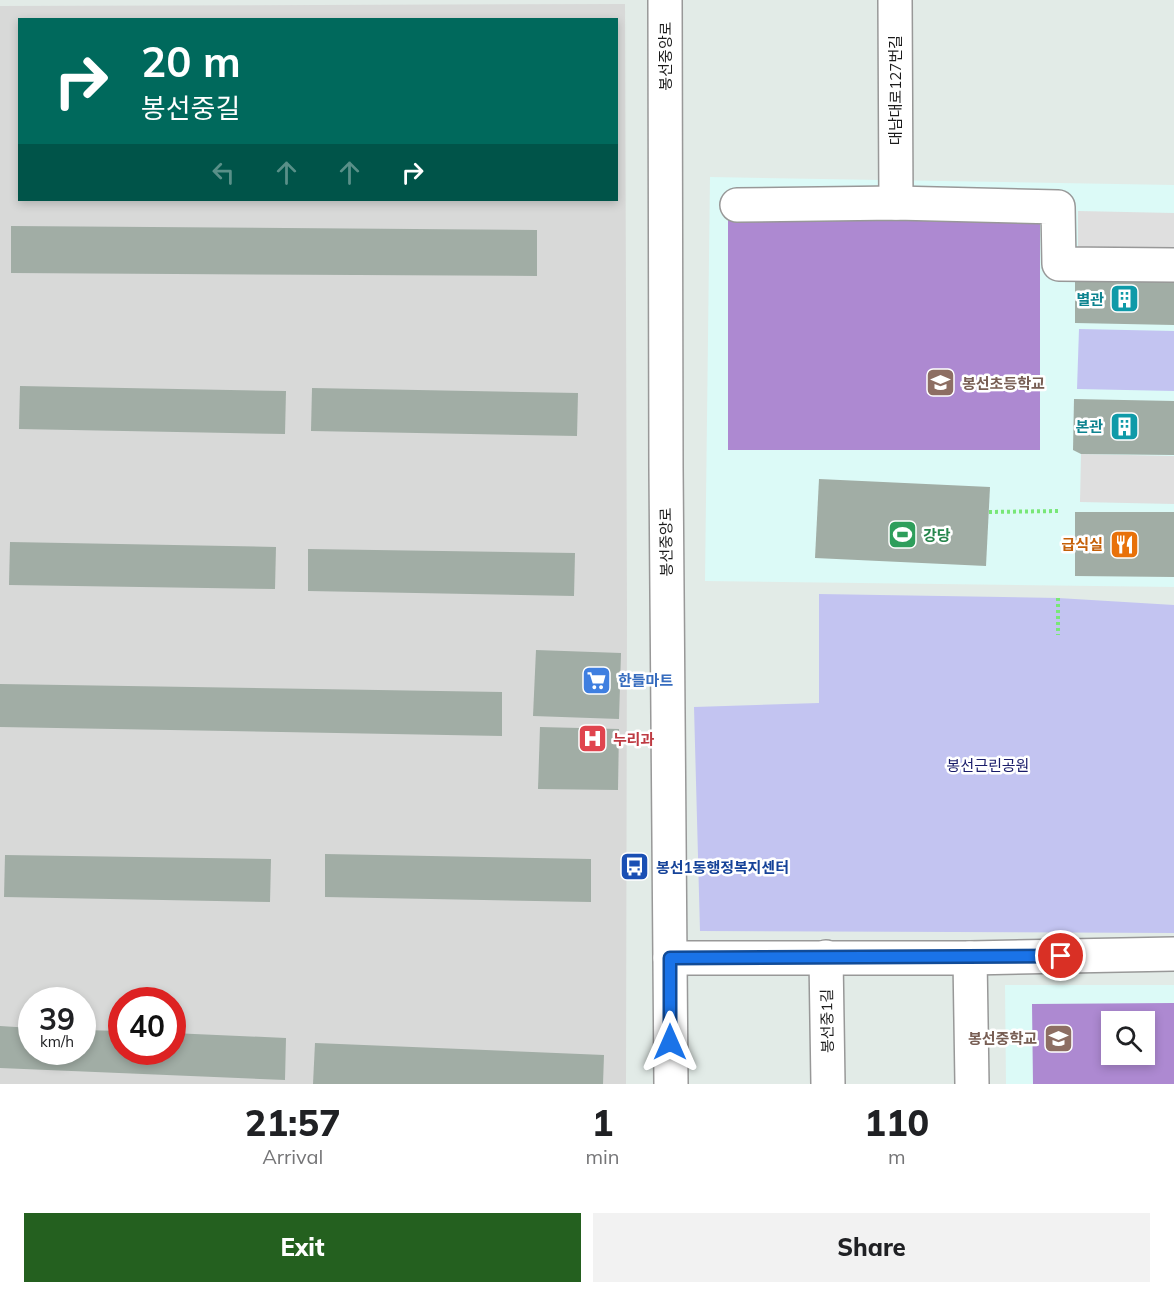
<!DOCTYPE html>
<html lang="en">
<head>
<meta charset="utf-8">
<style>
	body { margin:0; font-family:Mulish,"Noto Sans KR",sans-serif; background:#f2f2f2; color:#202124; height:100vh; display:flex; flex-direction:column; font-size:22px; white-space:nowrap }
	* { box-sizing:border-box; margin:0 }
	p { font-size:20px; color:#757577 }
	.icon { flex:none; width:33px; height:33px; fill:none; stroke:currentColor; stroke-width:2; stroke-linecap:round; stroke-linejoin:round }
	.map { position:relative; height:1084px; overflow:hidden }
	.panel { display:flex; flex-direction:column; background:#fff; flex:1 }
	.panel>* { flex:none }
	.guide { position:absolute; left:18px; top:18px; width:600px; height:183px; border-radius:0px; box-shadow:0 3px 9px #0003; background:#00695c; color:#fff; overflow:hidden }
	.fabs { position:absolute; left:1101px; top:1011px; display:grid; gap:12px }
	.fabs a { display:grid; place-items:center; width:54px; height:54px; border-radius:0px; background:#fff; box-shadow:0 3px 9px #0003; font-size:30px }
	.speed { position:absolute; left:18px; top:987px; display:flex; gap:12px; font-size:30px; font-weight:700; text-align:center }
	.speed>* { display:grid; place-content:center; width:78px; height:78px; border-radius:50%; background:#fff; box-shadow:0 3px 9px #0003; line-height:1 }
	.speed small { font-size:15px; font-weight:400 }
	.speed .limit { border:9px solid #d22; background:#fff; color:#111 }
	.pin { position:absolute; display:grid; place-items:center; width:51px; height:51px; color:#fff; margin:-26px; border:3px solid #fff; border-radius:50%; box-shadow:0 2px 6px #0007 }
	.me { position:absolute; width:66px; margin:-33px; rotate:0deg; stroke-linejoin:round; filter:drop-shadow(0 0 4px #0008) }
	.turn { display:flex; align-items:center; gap:21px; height:126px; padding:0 24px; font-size:27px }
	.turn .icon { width:78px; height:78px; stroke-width:2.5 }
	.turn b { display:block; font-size:42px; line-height:51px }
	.lanes { display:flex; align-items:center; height:57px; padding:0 24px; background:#0003; justify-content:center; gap:30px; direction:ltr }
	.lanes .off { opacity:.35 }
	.eta { display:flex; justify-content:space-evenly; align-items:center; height:102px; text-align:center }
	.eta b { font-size:36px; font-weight:800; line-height:42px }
	.primary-button { display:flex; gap:12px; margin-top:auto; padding:12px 24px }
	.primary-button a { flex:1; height:69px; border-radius:0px; background:#24601f; color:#fff; font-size:24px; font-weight:800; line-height:69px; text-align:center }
	.primary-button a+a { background:#f2f2f2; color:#202124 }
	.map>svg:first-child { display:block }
	.residential { fill:#d8d9d8; fill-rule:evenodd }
	.education { fill:#dcfaf7; fill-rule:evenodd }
	.park { fill:#c3c4f1 }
	.pitch { fill:#ad89d1; fill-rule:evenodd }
	.parking { fill:#dfdfdf }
	.building { fill:#a1ada5 }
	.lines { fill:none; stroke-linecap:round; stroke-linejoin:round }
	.minor-casing { stroke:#989898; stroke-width:36 }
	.path { stroke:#78e777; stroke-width:4; stroke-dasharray:3 3; stroke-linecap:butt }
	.minor { stroke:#fff; stroke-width:33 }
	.route-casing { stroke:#114b97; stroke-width:15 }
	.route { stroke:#1a73e8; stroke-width:10 }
	.labels { text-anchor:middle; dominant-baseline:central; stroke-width:5; stroke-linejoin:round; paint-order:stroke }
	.street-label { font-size:15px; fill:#1b1b1b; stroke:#fff }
	.culture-label { font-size:15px; font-weight:bold; fill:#0d838f; stroke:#fff; text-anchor:end }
	.education-label { font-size:15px; font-weight:bold; fill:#785e54; stroke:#fff; text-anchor:start }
	.leisure-label { font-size:15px; font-weight:bold; fill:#27864d; stroke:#fff; text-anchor:start }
	.food-label { font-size:15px; font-weight:bold; fill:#c56008; stroke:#fff; text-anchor:end }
	.shop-label { font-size:15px; font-weight:bold; fill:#366cbe; stroke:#fff; text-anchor:start }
	.health-label { font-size:15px; font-weight:bold; fill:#be3a42; stroke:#fff; text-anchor:start }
	.park-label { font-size:15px; fill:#181b69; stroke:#fff }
	.transit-label { font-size:15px; font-weight:bold; fill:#164399; stroke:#fff; text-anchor:start }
</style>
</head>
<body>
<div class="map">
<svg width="1174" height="1084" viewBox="0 0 1174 1084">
	<rect width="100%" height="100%" fill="#e2ebe7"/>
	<!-- residential -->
	<path class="residential" d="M625,4L627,613L626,1084H0V6ZM20,20H616V200H20ZM32,1000H82V1052H32ZM122,1000H172V1052H122Z"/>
	<!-- education -->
	<g class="education">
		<polygon points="710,177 1174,185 1174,587 705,581"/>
		<path d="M1005,985H1174V1084H1006ZM1112,1022H1144V1054H1112Z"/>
	</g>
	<!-- park -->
	<g class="park">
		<polygon points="1079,329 1174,331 1174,391 1077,389"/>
		<polygon points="819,594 1058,598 1174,605 1174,933 700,931 694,707 819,703"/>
	</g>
	<!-- pitch -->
	<g class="pitch">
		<rect x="728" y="215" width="312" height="235"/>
		<path d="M1174,1003V1084H1033L1032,1004ZM1112,1022H1144V1054H1112Z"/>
	</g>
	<!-- parking -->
	<g class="parking">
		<polygon points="1078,211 1174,213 1174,254 1078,253"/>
		<polygon points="1081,454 1174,456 1174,504 1080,502"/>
	</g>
	<!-- building -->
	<g class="building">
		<polygon points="11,226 537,230 537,276 11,273"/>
		<polygon points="1075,274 1174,276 1174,325 1075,323"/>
		<polygon points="20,386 286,391 285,434 19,429"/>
		<polygon points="312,388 578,393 577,436 311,431"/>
		<polygon points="1074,399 1174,401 1174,455 1081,454 1073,450"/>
		<polygon points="819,479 990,487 986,566 815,558"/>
		<polygon points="1075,512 1174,512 1174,577 1075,576"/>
		<polygon points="10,542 276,547 275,589 9,585"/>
		<polygon points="308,549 575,553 574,596 308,591"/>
		<polygon points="536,650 621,653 619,719 533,716"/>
		<polygon points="0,684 502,692 502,736 0,727"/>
		<polygon points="540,727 619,729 618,790 538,789"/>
		<polygon points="325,854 591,859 591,902 325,897"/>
		<polygon points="5,855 271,859 270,902 4,897"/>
		<polygon points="0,1026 32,1028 32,1052 82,1052 82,1030 122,1031 122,1052 172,1052 172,1033 286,1038 285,1080 0,1068"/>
		<polygon points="315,1043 604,1055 603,1084 313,1084"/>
	</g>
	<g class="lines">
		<defs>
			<g id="minor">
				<polyline points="665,0 666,468 671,1084"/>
				<polyline points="895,0 896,203"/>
				<polyline points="737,205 896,203 1058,207 1059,264 1174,265"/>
				<polyline points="826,957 828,1084"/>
				<polyline points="670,958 970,958 1174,954"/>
				<polyline points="970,958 972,1084"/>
			</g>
		</defs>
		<!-- minor casing -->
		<use href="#minor" class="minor-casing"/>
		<!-- path -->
		<g class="path">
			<polyline points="989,512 1058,511"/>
			<polyline points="1058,598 1058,635"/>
		</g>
		<!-- minor -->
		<use href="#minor" class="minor"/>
	</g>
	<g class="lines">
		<defs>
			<polyline id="route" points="670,1042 670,958 1061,956"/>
		</defs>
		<!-- route casing -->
		<use href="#route" class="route-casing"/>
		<!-- route -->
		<use href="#route" class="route"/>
	</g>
	<!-- icons -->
	<defs>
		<symbol id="building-square" viewBox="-11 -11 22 22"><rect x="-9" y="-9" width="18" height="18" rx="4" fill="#0f9aa8" stroke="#fff"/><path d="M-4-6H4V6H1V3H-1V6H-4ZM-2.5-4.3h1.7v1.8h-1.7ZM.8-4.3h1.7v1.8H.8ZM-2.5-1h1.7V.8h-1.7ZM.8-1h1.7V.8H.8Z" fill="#fff"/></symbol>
		<symbol id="school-square" viewBox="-11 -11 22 22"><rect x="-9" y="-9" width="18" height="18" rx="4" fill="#8d6e63" stroke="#fff"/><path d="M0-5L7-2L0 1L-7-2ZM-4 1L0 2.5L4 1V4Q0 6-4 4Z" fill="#fff"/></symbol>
		<symbol id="stadium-square" viewBox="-11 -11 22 22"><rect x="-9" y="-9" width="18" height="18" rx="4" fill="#2e9e5b" stroke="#fff"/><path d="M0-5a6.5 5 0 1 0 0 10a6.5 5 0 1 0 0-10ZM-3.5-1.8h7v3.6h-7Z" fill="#fff"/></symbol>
		<symbol id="restaurant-square" viewBox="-11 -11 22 22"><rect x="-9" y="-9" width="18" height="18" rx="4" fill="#e8710a" stroke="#fff"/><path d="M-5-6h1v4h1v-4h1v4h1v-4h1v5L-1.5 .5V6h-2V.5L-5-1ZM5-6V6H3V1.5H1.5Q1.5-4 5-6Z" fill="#fff"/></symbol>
		<symbol id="supermarket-square" viewBox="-11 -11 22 22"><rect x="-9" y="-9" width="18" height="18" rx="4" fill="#3f7fe0" stroke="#fff"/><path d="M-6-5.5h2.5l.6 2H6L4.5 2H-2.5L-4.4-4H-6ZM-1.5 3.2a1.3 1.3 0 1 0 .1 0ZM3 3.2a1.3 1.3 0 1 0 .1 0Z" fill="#fff"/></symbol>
		<symbol id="hospital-square" viewBox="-11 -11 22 22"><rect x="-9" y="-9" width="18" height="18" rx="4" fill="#e0444e" stroke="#fff"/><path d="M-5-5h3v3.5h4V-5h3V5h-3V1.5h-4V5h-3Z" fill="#fff"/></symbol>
		<symbol id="bus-square" viewBox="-11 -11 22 22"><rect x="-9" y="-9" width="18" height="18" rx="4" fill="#1a4fb4" stroke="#fff"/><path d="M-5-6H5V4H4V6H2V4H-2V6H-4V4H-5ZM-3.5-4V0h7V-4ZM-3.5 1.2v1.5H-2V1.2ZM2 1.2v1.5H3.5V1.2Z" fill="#fff"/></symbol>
	</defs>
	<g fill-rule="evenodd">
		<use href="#building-square" x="1108" y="282" width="33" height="33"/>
		<use href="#school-square" x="924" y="366" width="33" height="33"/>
		<use href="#building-square" x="1108" y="410" width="33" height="33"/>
		<use href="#stadium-square" x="886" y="518" width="33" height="33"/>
		<use href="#restaurant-square" x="1108" y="528" width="33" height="33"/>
		<use href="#supermarket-square" x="580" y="664" width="33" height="33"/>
		<use href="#hospital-square" x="576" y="722" width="33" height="33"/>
		<use href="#bus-square" x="618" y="850" width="33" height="33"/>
		<use href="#school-square" x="1042" y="1022" width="33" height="33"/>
	</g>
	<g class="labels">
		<!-- street labels -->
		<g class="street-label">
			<text transform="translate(665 56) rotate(-90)">봉선중앙로</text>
			<text transform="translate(895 90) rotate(-90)">대남대로127번길</text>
			<text transform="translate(666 542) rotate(-91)">봉선중앙로</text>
			<text transform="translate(827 1021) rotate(-91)">봉선중1길</text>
		</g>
		<!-- culture labels -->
		<g class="culture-label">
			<text x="1104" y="299">별관</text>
			<text x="1103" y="426">본관</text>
		</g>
		<!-- education labels -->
		<g class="education-label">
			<text x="962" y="383">봉선초등학교</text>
			<text x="1037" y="1038" text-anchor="end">봉선중학교</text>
		</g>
		<!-- leisure labels -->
		<g class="leisure-label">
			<text x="923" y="535">강당</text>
		</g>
		<!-- food labels -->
		<g class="food-label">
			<text x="1103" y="544">급식실</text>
		</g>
		<!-- shop labels -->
		<g class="shop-label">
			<text x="618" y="680">한들마트</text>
		</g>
		<!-- health labels -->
		<g class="health-label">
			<text x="613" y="739">누리과</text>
		</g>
		<!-- park labels -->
		<g class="park-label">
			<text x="988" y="765">봉선근린공원</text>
		</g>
		<!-- transit labels -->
		<g class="transit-label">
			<text x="656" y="867">봉선1동행정복지센터</text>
		</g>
	</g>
</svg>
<div class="fabs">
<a><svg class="icon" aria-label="search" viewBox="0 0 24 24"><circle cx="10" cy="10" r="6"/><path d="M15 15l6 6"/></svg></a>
</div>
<div class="speed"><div>39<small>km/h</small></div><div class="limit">40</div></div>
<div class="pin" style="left:1061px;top:956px;background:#d93025"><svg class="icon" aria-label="arrive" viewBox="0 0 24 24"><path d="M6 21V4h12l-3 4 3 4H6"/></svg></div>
<svg class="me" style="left:670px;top:1042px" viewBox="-20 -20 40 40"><path d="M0-17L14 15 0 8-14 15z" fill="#1a73e8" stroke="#fff" stroke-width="4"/></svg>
<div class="guide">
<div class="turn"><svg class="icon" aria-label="right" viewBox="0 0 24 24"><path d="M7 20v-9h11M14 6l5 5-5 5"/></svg><div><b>20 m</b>봉선중길</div></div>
<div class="lanes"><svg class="icon off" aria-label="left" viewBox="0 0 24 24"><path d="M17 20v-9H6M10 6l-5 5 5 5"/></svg><svg class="icon off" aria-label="ahead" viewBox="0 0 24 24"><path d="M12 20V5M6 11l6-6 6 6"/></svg><svg class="icon off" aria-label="ahead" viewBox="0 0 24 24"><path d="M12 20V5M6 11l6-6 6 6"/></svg><svg class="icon" aria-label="right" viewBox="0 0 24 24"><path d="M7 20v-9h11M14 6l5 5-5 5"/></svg></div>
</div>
</div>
<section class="panel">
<div class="eta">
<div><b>21:57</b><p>Arrival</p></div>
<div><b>1</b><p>min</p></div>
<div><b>110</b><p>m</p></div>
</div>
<div class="primary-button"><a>Exit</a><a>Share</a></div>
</section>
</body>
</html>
